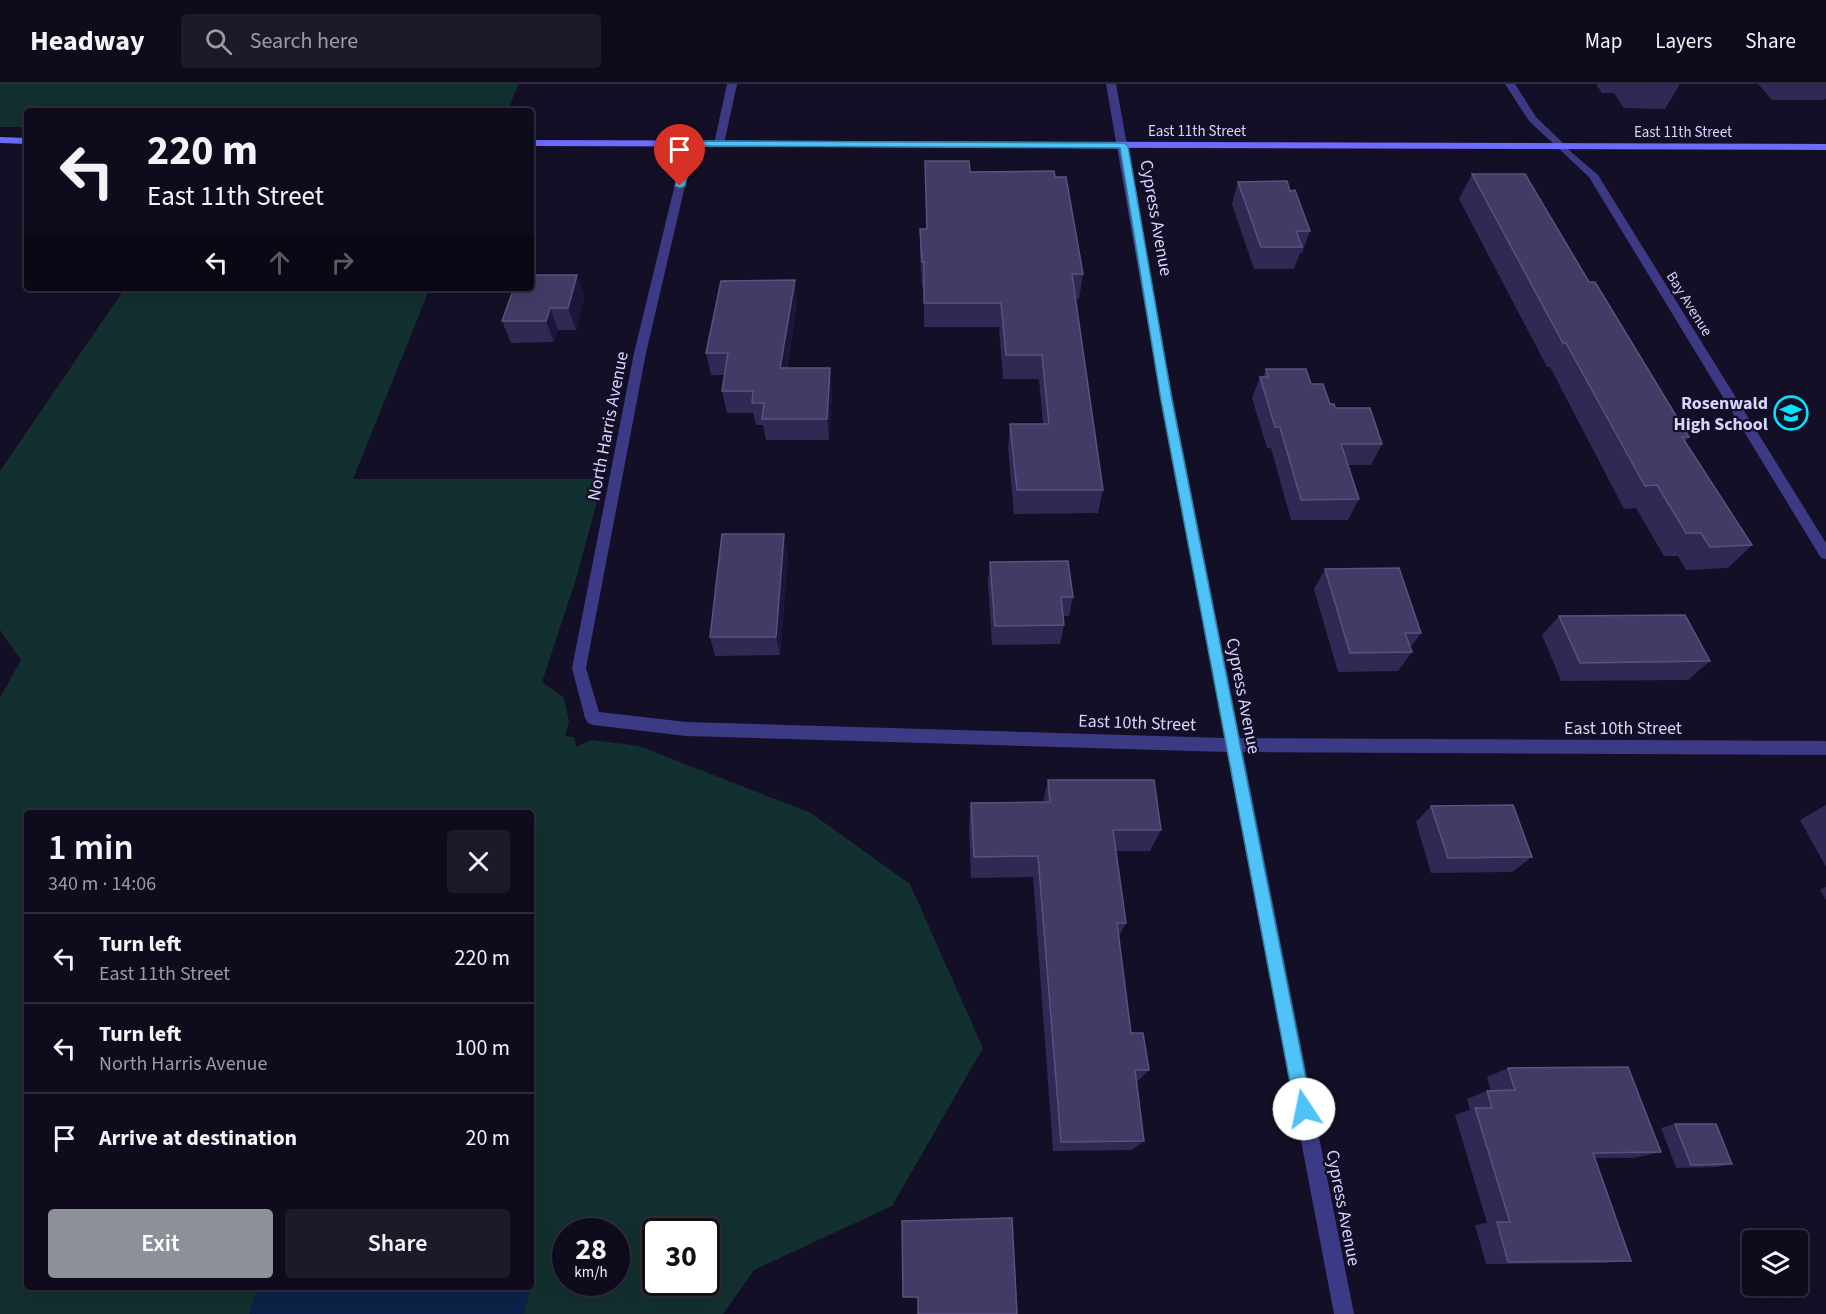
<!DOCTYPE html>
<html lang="en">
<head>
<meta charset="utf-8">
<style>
	body { margin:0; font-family:"Source Sans 3",sans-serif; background:#1c1929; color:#f1f3f6; height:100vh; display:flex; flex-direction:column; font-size:22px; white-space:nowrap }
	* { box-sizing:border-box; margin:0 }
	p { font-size:20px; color:#9b9ba3 }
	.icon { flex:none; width:33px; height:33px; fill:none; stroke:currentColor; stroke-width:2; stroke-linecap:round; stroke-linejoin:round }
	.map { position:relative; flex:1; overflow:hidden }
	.side { position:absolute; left:24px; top:726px; width:510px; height:480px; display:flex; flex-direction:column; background:#0e0b1c; border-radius:6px; box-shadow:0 6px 24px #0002,0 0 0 2px #2e2b3b }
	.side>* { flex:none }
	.top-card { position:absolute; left:24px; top:24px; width:510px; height:183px; border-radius:6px; box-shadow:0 6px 24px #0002,0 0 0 2px #2e2b3b; background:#0e0b1c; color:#f1f3f6; overflow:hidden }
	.buttons { position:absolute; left:1742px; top:1146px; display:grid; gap:12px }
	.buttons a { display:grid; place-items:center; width:66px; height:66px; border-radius:6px; background:#0e0b1c; box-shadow:0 6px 24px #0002,0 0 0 2px #2e2b3b; font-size:30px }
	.speed { position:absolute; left:552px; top:1134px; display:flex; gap:12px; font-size:30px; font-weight:700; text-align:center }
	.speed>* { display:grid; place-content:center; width:78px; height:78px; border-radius:50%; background:#0e0b1c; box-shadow:0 6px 24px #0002,0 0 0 2px #2e2b3b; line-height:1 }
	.speed small { font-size:15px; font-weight:400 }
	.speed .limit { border:3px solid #111; border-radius:9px; background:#fff; color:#111 }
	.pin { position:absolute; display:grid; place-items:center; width:51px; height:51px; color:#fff; margin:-62px -26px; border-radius:50% 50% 50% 0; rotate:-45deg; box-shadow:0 0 6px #0007 }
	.pin .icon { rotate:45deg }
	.me { position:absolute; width:66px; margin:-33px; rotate:349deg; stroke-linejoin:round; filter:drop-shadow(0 0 4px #0008) }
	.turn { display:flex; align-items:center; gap:21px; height:126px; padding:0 24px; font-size:27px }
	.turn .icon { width:78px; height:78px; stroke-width:2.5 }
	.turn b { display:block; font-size:42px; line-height:51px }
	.lanes { display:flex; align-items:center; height:57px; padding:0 24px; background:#0003; justify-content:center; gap:30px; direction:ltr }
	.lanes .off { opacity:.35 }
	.round { display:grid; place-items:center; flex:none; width:63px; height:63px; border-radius:6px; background:#1c1929 }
	.overview { display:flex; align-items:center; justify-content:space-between; height:102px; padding:0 24px }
	h1 { font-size:36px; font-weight:600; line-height:45px }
	.cta { display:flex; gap:12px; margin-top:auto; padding:12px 24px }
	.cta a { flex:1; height:69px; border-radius:6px; background:#8c9099; color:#fff; font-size:24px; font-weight:600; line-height:69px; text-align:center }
	.cta a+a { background:#1c1929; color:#f1f3f6 }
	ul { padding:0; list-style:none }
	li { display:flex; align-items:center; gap:18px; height:90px; padding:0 24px; border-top:2px solid #2e2b3b }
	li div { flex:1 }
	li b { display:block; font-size:22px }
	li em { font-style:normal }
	header { display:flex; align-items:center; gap:36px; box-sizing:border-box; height:84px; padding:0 30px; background:#0e0b1c; border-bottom:2px solid #2e2b3b }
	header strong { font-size:28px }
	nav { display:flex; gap:33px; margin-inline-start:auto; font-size:21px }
	.search { width:420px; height:54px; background:#1c1929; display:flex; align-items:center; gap:15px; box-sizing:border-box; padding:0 21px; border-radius:6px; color:#9b9ba3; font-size:22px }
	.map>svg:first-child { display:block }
	.green { fill:#12302f; fill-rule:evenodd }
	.water { fill:#0c2248 }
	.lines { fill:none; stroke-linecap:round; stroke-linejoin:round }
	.minor { fill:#3d3a85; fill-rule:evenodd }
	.tertiary { fill:#3d3a85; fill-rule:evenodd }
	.secondary { fill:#6f6bff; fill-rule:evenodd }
	.wall { fill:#312854 }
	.shaded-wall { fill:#1d163a }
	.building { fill:#433a66; stroke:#5a527e; stroke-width:1.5 }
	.route { fill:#4fc3f7; stroke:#337fa1; stroke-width:1.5 }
	.labels { text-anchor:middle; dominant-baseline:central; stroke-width:4.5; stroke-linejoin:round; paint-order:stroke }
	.far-street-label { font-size:15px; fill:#d9d4ff; stroke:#130f26 }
	.street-label { font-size:18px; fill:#d9d4ff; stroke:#130f26 }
	.poi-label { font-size:18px; font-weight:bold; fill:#d9d4ff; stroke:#130f26; text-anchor:end }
</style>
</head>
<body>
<header>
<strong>Headway</strong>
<div class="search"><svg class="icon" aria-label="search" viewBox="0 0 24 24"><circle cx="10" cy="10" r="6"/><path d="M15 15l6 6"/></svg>Search here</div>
<nav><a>Map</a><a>Layers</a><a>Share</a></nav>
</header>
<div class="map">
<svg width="1826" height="1230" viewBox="0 0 1826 1230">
	<rect width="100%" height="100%" fill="#130f26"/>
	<!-- green -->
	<g class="green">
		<polygon points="0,0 519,0 507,27 27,27 27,43 0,43"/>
		<path d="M125,204H430L353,395H603L577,492L542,598L564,614L569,637L565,652L574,653L576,663L592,656L639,662L811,729L910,800L983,964L892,1122L754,1186L723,1230H523L532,1199L531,729H27V1203H259L249,1230H0V614L21,576L0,546V387ZM566,1148H616V1198H566ZM656,1148H706V1198H656Z"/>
	</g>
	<!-- water -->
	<polygon class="water" points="259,1203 531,1203 523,1230 249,1230"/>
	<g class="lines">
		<!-- minor -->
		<g class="minor">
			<polygon points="727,0 737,0 724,60 719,63 714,60"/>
			<polygon points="1106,0 1116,0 1173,316 1240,654 1826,657 1826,671 1243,668 1354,1230 1334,1230 1227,668 686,652 593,641 588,639 585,634 572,584 634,269 685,59 690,56 695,59 646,269 586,584 599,628 686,638 1225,654 1161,316"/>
			<polygon points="1505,0 1515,0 1536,33 1565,61 1565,65 1559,65 1529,37"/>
		</g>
		<!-- tertiary -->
		<polygon class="tertiary" points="1562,60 1598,91 1826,459 1826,475 1821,474 1589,93 1557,63"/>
		<!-- secondary -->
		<g class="secondary">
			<polygon points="0,53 27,54 27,60 0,59"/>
			<polygon points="531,56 1826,60 1826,66 531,62"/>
		</g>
	</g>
	<!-- wall -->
	<g class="wall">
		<polygon points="1596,0 1680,0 1665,25 1624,24 1614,9 1602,9"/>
		<polygon points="1758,0 1826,0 1826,14 1825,16 1772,16"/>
		<polygon points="925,77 970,88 1083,190 1079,215 1075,215 1103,406 1098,429 1014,430 1008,364 1010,340 1043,340 1039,295 1003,295 999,243 924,243 924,203 922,203 920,170 920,145 926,145"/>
		<polygon points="1472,90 1589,198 1689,353 1685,358 1752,461 1728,484 1686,486 1678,472 1664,472 1636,424 1624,425 1550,283 1547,283 1459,115"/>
		<polygon points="1238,98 1290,107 1310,147 1302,169 1300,169 1294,185 1254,185 1232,120"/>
		<polygon points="577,191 584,213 576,246 558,246 554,258 511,259 502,237"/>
		<polygon points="797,218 787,284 832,306 829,356 766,356 763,341 756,341 753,329 727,329 722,307 725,291 711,291 706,269"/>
		<polygon points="1266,285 1311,300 1330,320 1382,360 1371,381 1348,381 1359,415 1348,436 1291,436 1271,364 1267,364 1252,314 1260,293 1263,293"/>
		<polygon points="788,470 780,571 715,572 710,553"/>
		<polygon points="990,478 1073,513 1069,532 1063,532 1064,541 1060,560 992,561 988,497"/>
		<polygon points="1325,485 1421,549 1410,564 1412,568 1398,587 1338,588 1314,505"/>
		<polygon points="1559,532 1710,577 1688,596 1561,597 1542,551"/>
		<polygon points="1048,696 1161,746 1150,767 1116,767 1126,839 1119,852 1131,949 1149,986 1137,998 1144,1057 1132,1066 1053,1067 1033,793 971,794 969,741 971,719 1043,718"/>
		<polygon points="1826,721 1826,783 1800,736"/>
		<polygon points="1431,722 1532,773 1512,788 1431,789 1416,738"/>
		<polygon points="1826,803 1826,816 1820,806"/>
		<polygon points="1508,984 1661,1068 1634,1074 1595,1074 1631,1177 1603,1179 1486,1180 1475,1141 1487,1139 1455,1031 1470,1026 1467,1015 1487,1007 1491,1007 1487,993"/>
		<polygon points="1675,1040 1732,1080 1717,1083 1676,1084 1661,1044"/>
	</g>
	<!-- shaded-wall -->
	<g class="shaded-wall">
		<polygon points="577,191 584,213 576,246 568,224"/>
		<polygon points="795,196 797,218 783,306 780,284"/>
		<polygon points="550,224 558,246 554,258 546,237"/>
		<polygon points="830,284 832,306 829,356 827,335"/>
		<polygon points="784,450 788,470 780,571 776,553"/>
	</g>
	<!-- building -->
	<g class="building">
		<polygon points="925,77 969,77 970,88 1054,87 1055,93 1066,93 1083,190 1072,190 1103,406 1017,406 1010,340 1049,340 1042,271 1006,271 1001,219 924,219 924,178 922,178 920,145 927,145"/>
		<polygon points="1472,90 1525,90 1589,198 1595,198 1689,353 1682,353 1752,461 1710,463 1701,449 1686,449 1657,401 1645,402 1566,259 1563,259"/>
		<polygon points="1287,97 1290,107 1295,106 1310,147 1296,147 1302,163 1261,163 1238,98"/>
		<polygon points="531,191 577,191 568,224 550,224 546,237 502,237 514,204 531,204"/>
		<polygon points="795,196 780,284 830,284 827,335 762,335 764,319 752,319 753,307 722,307 728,269 706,269 721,197"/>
		<polygon points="1266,285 1306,285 1311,300 1323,300 1330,320 1334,320 1335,324 1370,324 1382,360 1341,360 1359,415 1301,416 1280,343 1275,343 1260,293 1268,293"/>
		<polygon points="722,450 784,450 776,553 710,553"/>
		<polygon points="1068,477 1073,513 1061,513 1064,541 995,542 990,478"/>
		<polygon points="1399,484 1421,549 1405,549 1412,568 1350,569 1325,485"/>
		<polygon points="1685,531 1710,577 1580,579 1559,532"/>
		<polygon points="1048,696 1154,696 1161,746 1113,746 1126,839 1117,839 1131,949 1143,949 1149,986 1135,986 1144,1057 1061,1058 1038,772 974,773 971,719 1050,718"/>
		<polygon points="1513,721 1532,773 1448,774 1431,722"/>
		<polygon points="1628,983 1661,1068 1593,1069 1631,1177 1508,1178 1497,1138 1510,1138 1475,1024 1492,1024 1487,1007 1515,1006 1508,984"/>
		<polygon points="1675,1040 1716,1040 1732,1080 1691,1081"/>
		<polygon points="1012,1134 1017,1230 918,1230 918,1213 903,1213 902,1137"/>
	</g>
	<!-- route -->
	<polygon class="route" points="690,57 1124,59 1128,62 1172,316 1312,1025 1310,1031 1304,1034 1298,1031 1295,1025 1161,316 1120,64 694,62 685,102 680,104 675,102 686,59"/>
	<!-- icons -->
	<defs>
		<symbol id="school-ring" viewBox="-11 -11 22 22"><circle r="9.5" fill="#130f26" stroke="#00e5ff" stroke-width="1.5"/><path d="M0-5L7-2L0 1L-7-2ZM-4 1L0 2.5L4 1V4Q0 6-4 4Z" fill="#00e5ff"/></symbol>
	</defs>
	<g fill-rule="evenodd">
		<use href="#school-ring" x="1772" y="310" width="38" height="38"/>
	</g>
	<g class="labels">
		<!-- far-street labels -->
		<g class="far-street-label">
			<text x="1197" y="47">East 11th Street</text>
			<text x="1683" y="48">East 11th Street</text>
			<text transform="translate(1689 220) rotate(58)">Bay Avenue</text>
		</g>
		<!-- street labels -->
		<g class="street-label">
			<text transform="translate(1156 134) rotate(80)">Cypress Avenue</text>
			<text transform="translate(608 342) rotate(-79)">North Harris Avenue</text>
			<text transform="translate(1243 612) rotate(79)">Cypress Avenue</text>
			<text transform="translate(1137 639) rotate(2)">East 10th Street</text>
			<text x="1623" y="644">East 10th Street</text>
			<text transform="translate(1343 1124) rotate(79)">Cypress Avenue</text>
		</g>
		<!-- poi labels -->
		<g class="poi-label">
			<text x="1768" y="319">Rosenwald<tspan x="1768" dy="21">High School</tspan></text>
		</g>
	</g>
</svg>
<div class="buttons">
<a><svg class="icon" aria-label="layers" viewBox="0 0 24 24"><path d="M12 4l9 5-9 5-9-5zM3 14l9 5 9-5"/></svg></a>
</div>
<div class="speed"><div>28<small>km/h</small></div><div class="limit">30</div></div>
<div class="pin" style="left:680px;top:102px;background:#d93025"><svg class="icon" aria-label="arrive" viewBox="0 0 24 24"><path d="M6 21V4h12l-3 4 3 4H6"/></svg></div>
<svg class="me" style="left:1304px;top:1025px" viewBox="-20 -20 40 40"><circle r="19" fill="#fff"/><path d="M0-13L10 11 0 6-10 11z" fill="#4fc3f7"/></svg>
<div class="top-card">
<div class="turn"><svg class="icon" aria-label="left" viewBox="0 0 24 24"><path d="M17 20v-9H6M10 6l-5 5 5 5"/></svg><div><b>220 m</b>East 11th Street</div></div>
<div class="lanes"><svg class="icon" aria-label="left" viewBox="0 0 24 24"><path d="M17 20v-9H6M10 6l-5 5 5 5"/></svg><svg class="icon off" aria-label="ahead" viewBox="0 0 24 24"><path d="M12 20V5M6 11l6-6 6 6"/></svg><svg class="icon off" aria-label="right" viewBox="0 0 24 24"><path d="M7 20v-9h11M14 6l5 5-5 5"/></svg></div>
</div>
<section class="side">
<div class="overview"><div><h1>1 min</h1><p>340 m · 14:06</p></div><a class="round"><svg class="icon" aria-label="close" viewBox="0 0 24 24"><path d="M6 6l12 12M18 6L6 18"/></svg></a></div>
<ul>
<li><svg class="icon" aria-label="left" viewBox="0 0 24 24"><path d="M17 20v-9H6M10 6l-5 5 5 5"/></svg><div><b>Turn left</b><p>East 11th Street</p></div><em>220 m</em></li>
<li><svg class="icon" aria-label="left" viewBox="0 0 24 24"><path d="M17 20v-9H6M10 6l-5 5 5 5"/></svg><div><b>Turn left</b><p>North Harris Avenue</p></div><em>100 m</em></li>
<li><svg class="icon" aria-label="arrive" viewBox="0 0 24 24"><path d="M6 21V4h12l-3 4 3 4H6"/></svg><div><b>Arrive at destination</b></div><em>20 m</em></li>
</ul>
<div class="cta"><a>Exit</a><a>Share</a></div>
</section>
</div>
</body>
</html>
